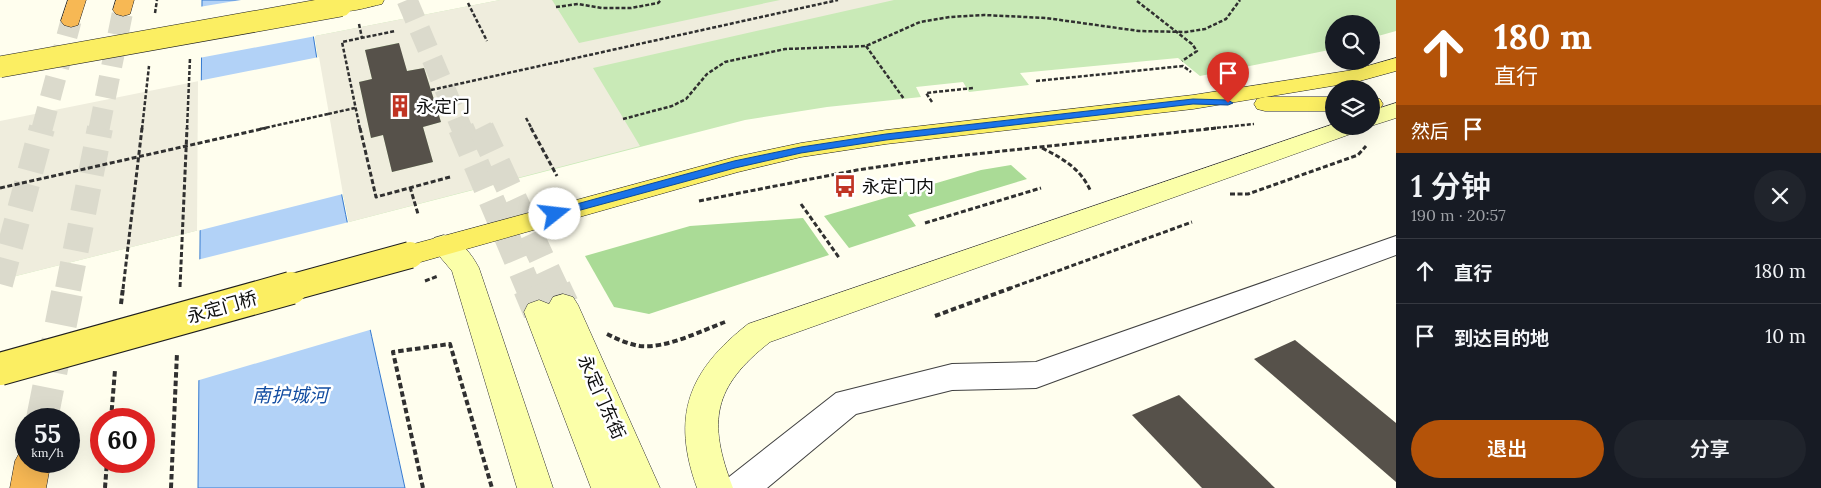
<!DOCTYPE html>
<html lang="zh">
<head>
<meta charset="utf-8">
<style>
	body { margin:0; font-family:Lora,"Noto Sans SC",serif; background:#20242c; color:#f1f3f6; height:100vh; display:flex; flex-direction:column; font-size:19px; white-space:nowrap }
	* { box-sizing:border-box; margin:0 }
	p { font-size:16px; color:#9ea1a6 }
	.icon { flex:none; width:28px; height:28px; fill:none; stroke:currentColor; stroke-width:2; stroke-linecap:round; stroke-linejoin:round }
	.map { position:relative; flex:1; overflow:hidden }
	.side { display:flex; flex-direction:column; background:#171b24; width:425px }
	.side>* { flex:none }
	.hud { background:#b45309; color:#fff; overflow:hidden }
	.controls { position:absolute; left:1325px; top:15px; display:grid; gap:10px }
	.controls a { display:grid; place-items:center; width:55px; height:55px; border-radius:50%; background:#171b24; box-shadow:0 5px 20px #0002; font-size:25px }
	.speed { position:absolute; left:15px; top:408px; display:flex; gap:10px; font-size:25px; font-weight:700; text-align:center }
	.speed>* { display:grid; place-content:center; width:65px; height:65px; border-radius:50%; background:#171b24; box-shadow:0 5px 20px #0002; line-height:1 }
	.speed small { font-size:12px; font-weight:400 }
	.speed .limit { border:8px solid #d22; background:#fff; color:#111 }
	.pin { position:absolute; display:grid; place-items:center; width:42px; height:42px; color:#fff; margin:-51px -21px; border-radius:50% 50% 50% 0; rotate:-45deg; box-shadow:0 0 5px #0007 }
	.pin .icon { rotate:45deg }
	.me { position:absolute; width:55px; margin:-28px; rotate:74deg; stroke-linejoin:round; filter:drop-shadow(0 0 4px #0008) }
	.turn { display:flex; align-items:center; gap:18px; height:105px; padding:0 15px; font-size:22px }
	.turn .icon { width:65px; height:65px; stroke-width:2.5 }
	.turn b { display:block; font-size:35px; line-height:42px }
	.then { display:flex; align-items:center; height:48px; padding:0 15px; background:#0003; gap:10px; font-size:19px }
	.round { display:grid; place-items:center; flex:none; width:52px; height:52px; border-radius:26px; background:#20242c }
	.headline { display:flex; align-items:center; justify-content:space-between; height:85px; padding:0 15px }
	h1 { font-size:30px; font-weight:600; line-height:38px }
	.button { display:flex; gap:10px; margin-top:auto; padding:10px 15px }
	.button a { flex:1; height:58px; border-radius:30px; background:#b45309; color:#fff; font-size:20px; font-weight:600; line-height:58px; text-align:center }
	.button a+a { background:#20242c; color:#f1f3f6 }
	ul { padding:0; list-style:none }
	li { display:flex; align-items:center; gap:15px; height:65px; padding:0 15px; border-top:1px solid #363941 }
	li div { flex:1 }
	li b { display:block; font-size:19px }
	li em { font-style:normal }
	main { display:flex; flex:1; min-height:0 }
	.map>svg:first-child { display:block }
	.green { fill:#c9eab7 }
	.forest { fill:#aadb96 }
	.plaza { fill:#efeddd; fill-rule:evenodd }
	.water { fill:#b2d2f7; stroke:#377bd0 }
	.pier { fill:#fffeee }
	.building { fill:#56514a }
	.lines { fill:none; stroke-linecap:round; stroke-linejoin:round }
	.secondary-tunnel-far2 { stroke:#dbdacc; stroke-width:21; stroke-dasharray:21 11; stroke-linecap:butt }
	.secondary-tunnel-far1 { stroke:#dbdacc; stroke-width:26; stroke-dasharray:26 13; stroke-linecap:butt }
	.secondary-tunnel { stroke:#dbdacc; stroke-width:32; stroke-dasharray:32 16; stroke-linecap:butt }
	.highway-tunnel-far2 { stroke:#dbdacc; stroke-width:21; stroke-dasharray:21 11; stroke-linecap:butt }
	.highway-tunnel-far1 { stroke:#dbdacc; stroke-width:26; stroke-dasharray:26 13; stroke-linecap:butt }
	.highway-tunnel { stroke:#dbdacc; stroke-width:32; stroke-dasharray:32 16; stroke-linecap:butt }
	.street-casing { stroke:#414141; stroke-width:2 }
	.secondary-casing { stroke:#303030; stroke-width:1 }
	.primary-casing { stroke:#1f1f1f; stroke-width:1 }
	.highway-casing { stroke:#1f1f1f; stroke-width:1 }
	.path-far2 { stroke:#303030; stroke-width:2.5; stroke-dasharray:4 2; stroke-linecap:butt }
	.path-far1 { stroke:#303030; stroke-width:3; stroke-dasharray:5 2.5; stroke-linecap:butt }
	.path { stroke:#303030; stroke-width:4; stroke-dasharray:5.5 3; stroke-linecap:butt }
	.street { fill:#fff; fill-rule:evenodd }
	.secondary { fill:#fbffa9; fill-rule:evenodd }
	.primary { fill:#fbee62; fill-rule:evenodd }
	.highway { fill:#f7b854; fill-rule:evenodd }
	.primary-bridge-far2-casing { stroke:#1f1f1f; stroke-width:22; stroke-linecap:butt }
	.primary-bridge-far1-casing { stroke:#1f1f1f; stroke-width:28; stroke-linecap:butt }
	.primary-bridge-casing { stroke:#1f1f1f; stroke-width:34; stroke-linecap:butt }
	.path-bridge-far1 { stroke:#303030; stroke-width:2.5; stroke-dasharray:4 2; stroke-linecap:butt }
	.path-bridge { stroke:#303030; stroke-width:3; stroke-dasharray:5 2.5; stroke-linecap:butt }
	.primary-bridge-far2 { stroke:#fbee62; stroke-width:21 }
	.primary-bridge-far1 { stroke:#fbee62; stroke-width:26 }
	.primary-bridge { stroke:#fbee62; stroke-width:32 }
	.route { fill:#1a73e8; stroke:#114b97 }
	.labels { text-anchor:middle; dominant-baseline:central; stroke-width:5; stroke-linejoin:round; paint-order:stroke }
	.poi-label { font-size:18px; fill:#0e0e0e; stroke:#fff; text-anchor:start }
	.street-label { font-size:18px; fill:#0e0e0e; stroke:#fff }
	.water-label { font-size:19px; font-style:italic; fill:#144ea2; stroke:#fff }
</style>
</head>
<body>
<main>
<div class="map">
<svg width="1396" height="488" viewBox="0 0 1396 488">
	<rect width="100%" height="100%" fill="#fffeee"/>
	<!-- green -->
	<polygon class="green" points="500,0 1396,0 1396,31 1371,38 1371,24 1334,24 1334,49 1200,76 1178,58 1020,73 1029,85 969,92 963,82 916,87 921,97 827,107 745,120 349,222 343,194 0,280 318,57 315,36"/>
	<!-- forest -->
	<g class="forest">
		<polygon points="1011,165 1027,179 908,215 916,226 849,248 824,216 981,170"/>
		<polygon points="803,218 829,255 649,314 614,307 585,256 690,226"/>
	</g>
	<!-- plaza -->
	<path class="plaza" d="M500,0H552L579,43L780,0H894L593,68L640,146L349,222L343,194L0,280V121L318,57L315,36ZM398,43L407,71L424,68L441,122L423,127L433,162L392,172L383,135L371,138L359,82L372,79L365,50Z"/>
	<!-- water -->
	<path class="water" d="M202,0H308C331,165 370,326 405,488H198Z"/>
	<!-- pier -->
	<g class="pier">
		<polygon points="241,0 311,0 316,36 199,58 199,7"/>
		<polygon points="319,57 343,194 197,231 198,81"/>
		<polygon points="349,222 373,329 196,381 197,260"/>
	</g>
	<!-- building -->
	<g class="building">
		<polygon points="399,43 407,71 424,68 441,122 423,127 433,162 392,172 383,135 371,138 359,82 372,79 365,50"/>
		<polygon points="1295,340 1396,423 1396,482 1254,359"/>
		<polygon points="1179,395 1275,488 1202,488 1132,415"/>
	</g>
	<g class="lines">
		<!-- secondary-tunnel-far2 -->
		<g class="secondary-tunnel-far2">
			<polyline points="407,0 462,129"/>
			<polyline points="481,127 482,129"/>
		</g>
		<!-- secondary-tunnel-far1 -->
		<g class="secondary-tunnel-far1">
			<polyline points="461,128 529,289"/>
			<polyline points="481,128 556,289"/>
		</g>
		<!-- secondary-tunnel -->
		<g class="secondary-tunnel">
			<polyline points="529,288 539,312"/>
			<polyline points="555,288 563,305"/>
		</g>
		<!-- highway-tunnel-far2 -->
		<g class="highway-tunnel-far2">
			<polyline points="42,129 71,21"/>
			<polyline points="99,129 123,10"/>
		</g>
		<!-- highway-tunnel-far1 -->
		<g class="highway-tunnel-far1">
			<polyline points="0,284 42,128"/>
			<polyline points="68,289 100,128"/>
		</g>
		<!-- highway-tunnel -->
		<polyline class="highway-tunnel" points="42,419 68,288"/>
		<defs>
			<polygon id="street" points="1396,236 1396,255 1036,388 952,390 856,414 767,488 724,488 729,477 836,393 952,364 1036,362"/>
			<g id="secondary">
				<polygon points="1396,103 1396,118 1371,126 1371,111"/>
				<path d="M1334,124V126H1362L1359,131L770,342C713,387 707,421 733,488H697C671,416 688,371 748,324Z"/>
				<path d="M444,235C461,240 471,253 479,268L553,488H517L452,271L430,245L434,238Z"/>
				<polygon points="563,294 573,297 578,305 660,488 591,488 524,312 528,304 539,300 549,304 553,297"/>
			</g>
			<g id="primary">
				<path d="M343,0H384L382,4C368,7 348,14 334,10L331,6L334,2Z"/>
				<polygon points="1396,58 1396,71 1356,82 1193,109 886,144 801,157 738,172 410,265 400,262 396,255 400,248 410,245 735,157 801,143 886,130 1193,95 1353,70"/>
				<polygon points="1265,97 1334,97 1334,111 1265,111 1257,109 1254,104 1257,99"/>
				<polygon points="1371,97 1380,99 1383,104 1380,109 1371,111"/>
			</g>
			<g id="highway">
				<polygon points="68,0 86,0 78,25 71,27 64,25 61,21"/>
				<polygon points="116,0 134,0 130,14 123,16 116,14 113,10"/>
				<polygon points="26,448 26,461 51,461 46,488 10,488 15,461 21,450"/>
			</g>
		</defs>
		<!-- street casing -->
		<use href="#street" class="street-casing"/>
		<!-- secondary casing -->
		<use href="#secondary" class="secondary-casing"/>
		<!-- primary casing -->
		<use href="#primary" class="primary-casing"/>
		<!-- highway casing -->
		<use href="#highway" class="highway-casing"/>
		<!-- path-far2 -->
		<g class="path-far2">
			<polyline points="1137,1 1192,44 1197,51 1182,61"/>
			<polyline points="468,3 487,41"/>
			<polyline points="556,7 578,4 602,8 631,8 658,3 661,0"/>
			<polyline points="155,13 157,0"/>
			<polyline points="359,24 362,38"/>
			<polyline points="866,46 904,99"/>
			<polyline points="1036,81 1183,66 1191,72"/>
			<polyline points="431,90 838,0"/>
			<polyline points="932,102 926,93 973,88"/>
			<polyline points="328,114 355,108"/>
			<polyline points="526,118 532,129"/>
			<polyline points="623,119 672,106 686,99 707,74 725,62 785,49 866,46 920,22 950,17 984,15 1046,18 1139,31 1186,32 1205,29 1226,19 1240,0"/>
			<polyline points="142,129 149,66"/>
			<polyline points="187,129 190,58"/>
			<polyline points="360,129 342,42 395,31"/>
			<polyline points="1205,129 1254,124"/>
		</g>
		<!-- path-far1 -->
		<g class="path-far1">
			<polyline points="360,128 376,197 450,177"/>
			<polyline points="531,128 557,176"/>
			<path d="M1042,148C1064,159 1081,169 1091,192"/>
			<polyline points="410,187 418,214"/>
			<polyline points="1230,194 1248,194 1358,155 1366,146"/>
			<polyline points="699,201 857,170 947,157 1217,128"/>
			<polyline points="801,204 840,259"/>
			<polyline points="925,223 1041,188"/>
			<polyline points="425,281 438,276"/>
			<polyline points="180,287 187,128"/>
			<polyline points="123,289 142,128"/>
			<polyline points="1008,289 1192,222"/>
		</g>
		<!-- path -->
		<g class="path">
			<polyline points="121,304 123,288"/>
			<polyline points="935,316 1011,288"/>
			<path d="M607,334C617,339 628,344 640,346C665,349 701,331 725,322"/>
			<polyline points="111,419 115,370"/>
			<polyline points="105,488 107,461"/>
			<polyline points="171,488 177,353"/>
			<polyline points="423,488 393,352 450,344 492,488"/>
		</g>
		<!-- street -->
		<use href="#street" class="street"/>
		<!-- secondary -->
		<use href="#secondary" class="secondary"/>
		<!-- primary -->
		<use href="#primary" class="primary"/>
		<!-- highway -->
		<use href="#highway" class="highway"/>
		<defs>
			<polyline id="primary-bridge-far2" points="0,67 341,6"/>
			<polyline id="primary-bridge-far1" points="286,289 410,255"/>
			<polyline id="primary-bridge" points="0,369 291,288"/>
		</defs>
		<!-- primary-bridge-far2 casing -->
		<use href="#primary-bridge-far2" class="primary-bridge-far2-casing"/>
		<!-- primary-bridge-far1 casing -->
		<use href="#primary-bridge-far1" class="primary-bridge-far1-casing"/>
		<!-- primary-bridge casing -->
		<use href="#primary-bridge" class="primary-bridge-casing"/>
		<!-- path-bridge-far1 -->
		<polyline class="path-bridge-far1" points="260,129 328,114"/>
		<!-- path-bridge -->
		<polyline class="path-bridge" points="0,188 266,128"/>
		<!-- primary-bridge-far2 -->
		<use href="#primary-bridge-far2" class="primary-bridge-far2"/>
		<!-- primary-bridge-far1 -->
		<use href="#primary-bridge-far1" class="primary-bridge-far1"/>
		<!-- primary-bridge -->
		<use href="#primary-bridge" class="primary-bridge"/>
	</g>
	<!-- route -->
	<polygon class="route" points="1193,99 1228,100 1233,103 1228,105 1193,104 886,140 801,153 735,168 555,217 549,214 551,211 734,161 801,147 886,134"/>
	<!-- icons -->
	<defs>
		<symbol id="building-bare" viewBox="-9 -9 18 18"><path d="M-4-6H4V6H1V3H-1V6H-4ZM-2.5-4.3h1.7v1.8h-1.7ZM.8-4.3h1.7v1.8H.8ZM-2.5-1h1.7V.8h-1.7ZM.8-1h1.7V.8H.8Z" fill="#c03423" stroke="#fff" stroke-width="2.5" paint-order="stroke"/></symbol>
		<symbol id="bus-bare" viewBox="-9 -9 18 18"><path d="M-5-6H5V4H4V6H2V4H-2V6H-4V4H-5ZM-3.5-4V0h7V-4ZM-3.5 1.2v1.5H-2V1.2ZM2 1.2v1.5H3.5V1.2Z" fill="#c03423" stroke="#fff" stroke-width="2.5" paint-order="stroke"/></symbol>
	</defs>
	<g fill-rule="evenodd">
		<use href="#building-bare" x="384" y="90" width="32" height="32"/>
		<use href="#bus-bare" x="829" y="170" width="32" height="32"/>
	</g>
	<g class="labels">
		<!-- poi labels -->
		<g class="poi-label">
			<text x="416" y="106">永定门</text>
			<text x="862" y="186">永定门内</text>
		</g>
		<!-- street labels -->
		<g class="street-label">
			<text transform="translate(222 307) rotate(-16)">永定门桥</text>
			<text transform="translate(602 397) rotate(66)">永定门东街</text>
		</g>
		<!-- water labels -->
		<g class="water-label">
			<text x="290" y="395">南护城河</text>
		</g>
	</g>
</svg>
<div class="controls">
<a><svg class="icon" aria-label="search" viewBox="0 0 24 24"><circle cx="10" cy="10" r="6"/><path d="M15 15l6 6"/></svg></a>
<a><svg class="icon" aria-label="layers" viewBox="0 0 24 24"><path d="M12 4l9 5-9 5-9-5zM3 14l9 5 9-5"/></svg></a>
</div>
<div class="speed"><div>55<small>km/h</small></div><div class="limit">60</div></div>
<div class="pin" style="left:1228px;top:103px;background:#d93025"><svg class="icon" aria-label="arrive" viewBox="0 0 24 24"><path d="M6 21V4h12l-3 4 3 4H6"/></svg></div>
<svg class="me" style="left:555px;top:214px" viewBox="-20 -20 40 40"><circle r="19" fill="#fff"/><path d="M0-13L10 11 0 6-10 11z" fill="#1a73e8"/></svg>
</div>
<section class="side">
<div class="hud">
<div class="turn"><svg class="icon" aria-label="ahead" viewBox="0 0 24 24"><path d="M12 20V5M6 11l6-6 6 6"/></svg><div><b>180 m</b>直行</div></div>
<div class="then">然后<svg class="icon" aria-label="arrive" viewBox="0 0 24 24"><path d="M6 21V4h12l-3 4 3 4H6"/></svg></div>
</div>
<div class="headline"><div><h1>1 分钟</h1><p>190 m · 20:57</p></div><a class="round"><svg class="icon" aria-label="close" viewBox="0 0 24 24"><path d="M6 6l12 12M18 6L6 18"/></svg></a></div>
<ul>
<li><svg class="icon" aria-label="ahead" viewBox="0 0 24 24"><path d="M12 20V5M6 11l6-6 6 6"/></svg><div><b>直行</b></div><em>180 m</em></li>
<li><svg class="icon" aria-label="arrive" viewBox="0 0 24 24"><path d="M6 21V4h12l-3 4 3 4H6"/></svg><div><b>到达目的地</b></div><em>10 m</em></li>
</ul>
<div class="button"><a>退出</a><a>分享</a></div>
</section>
</main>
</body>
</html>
